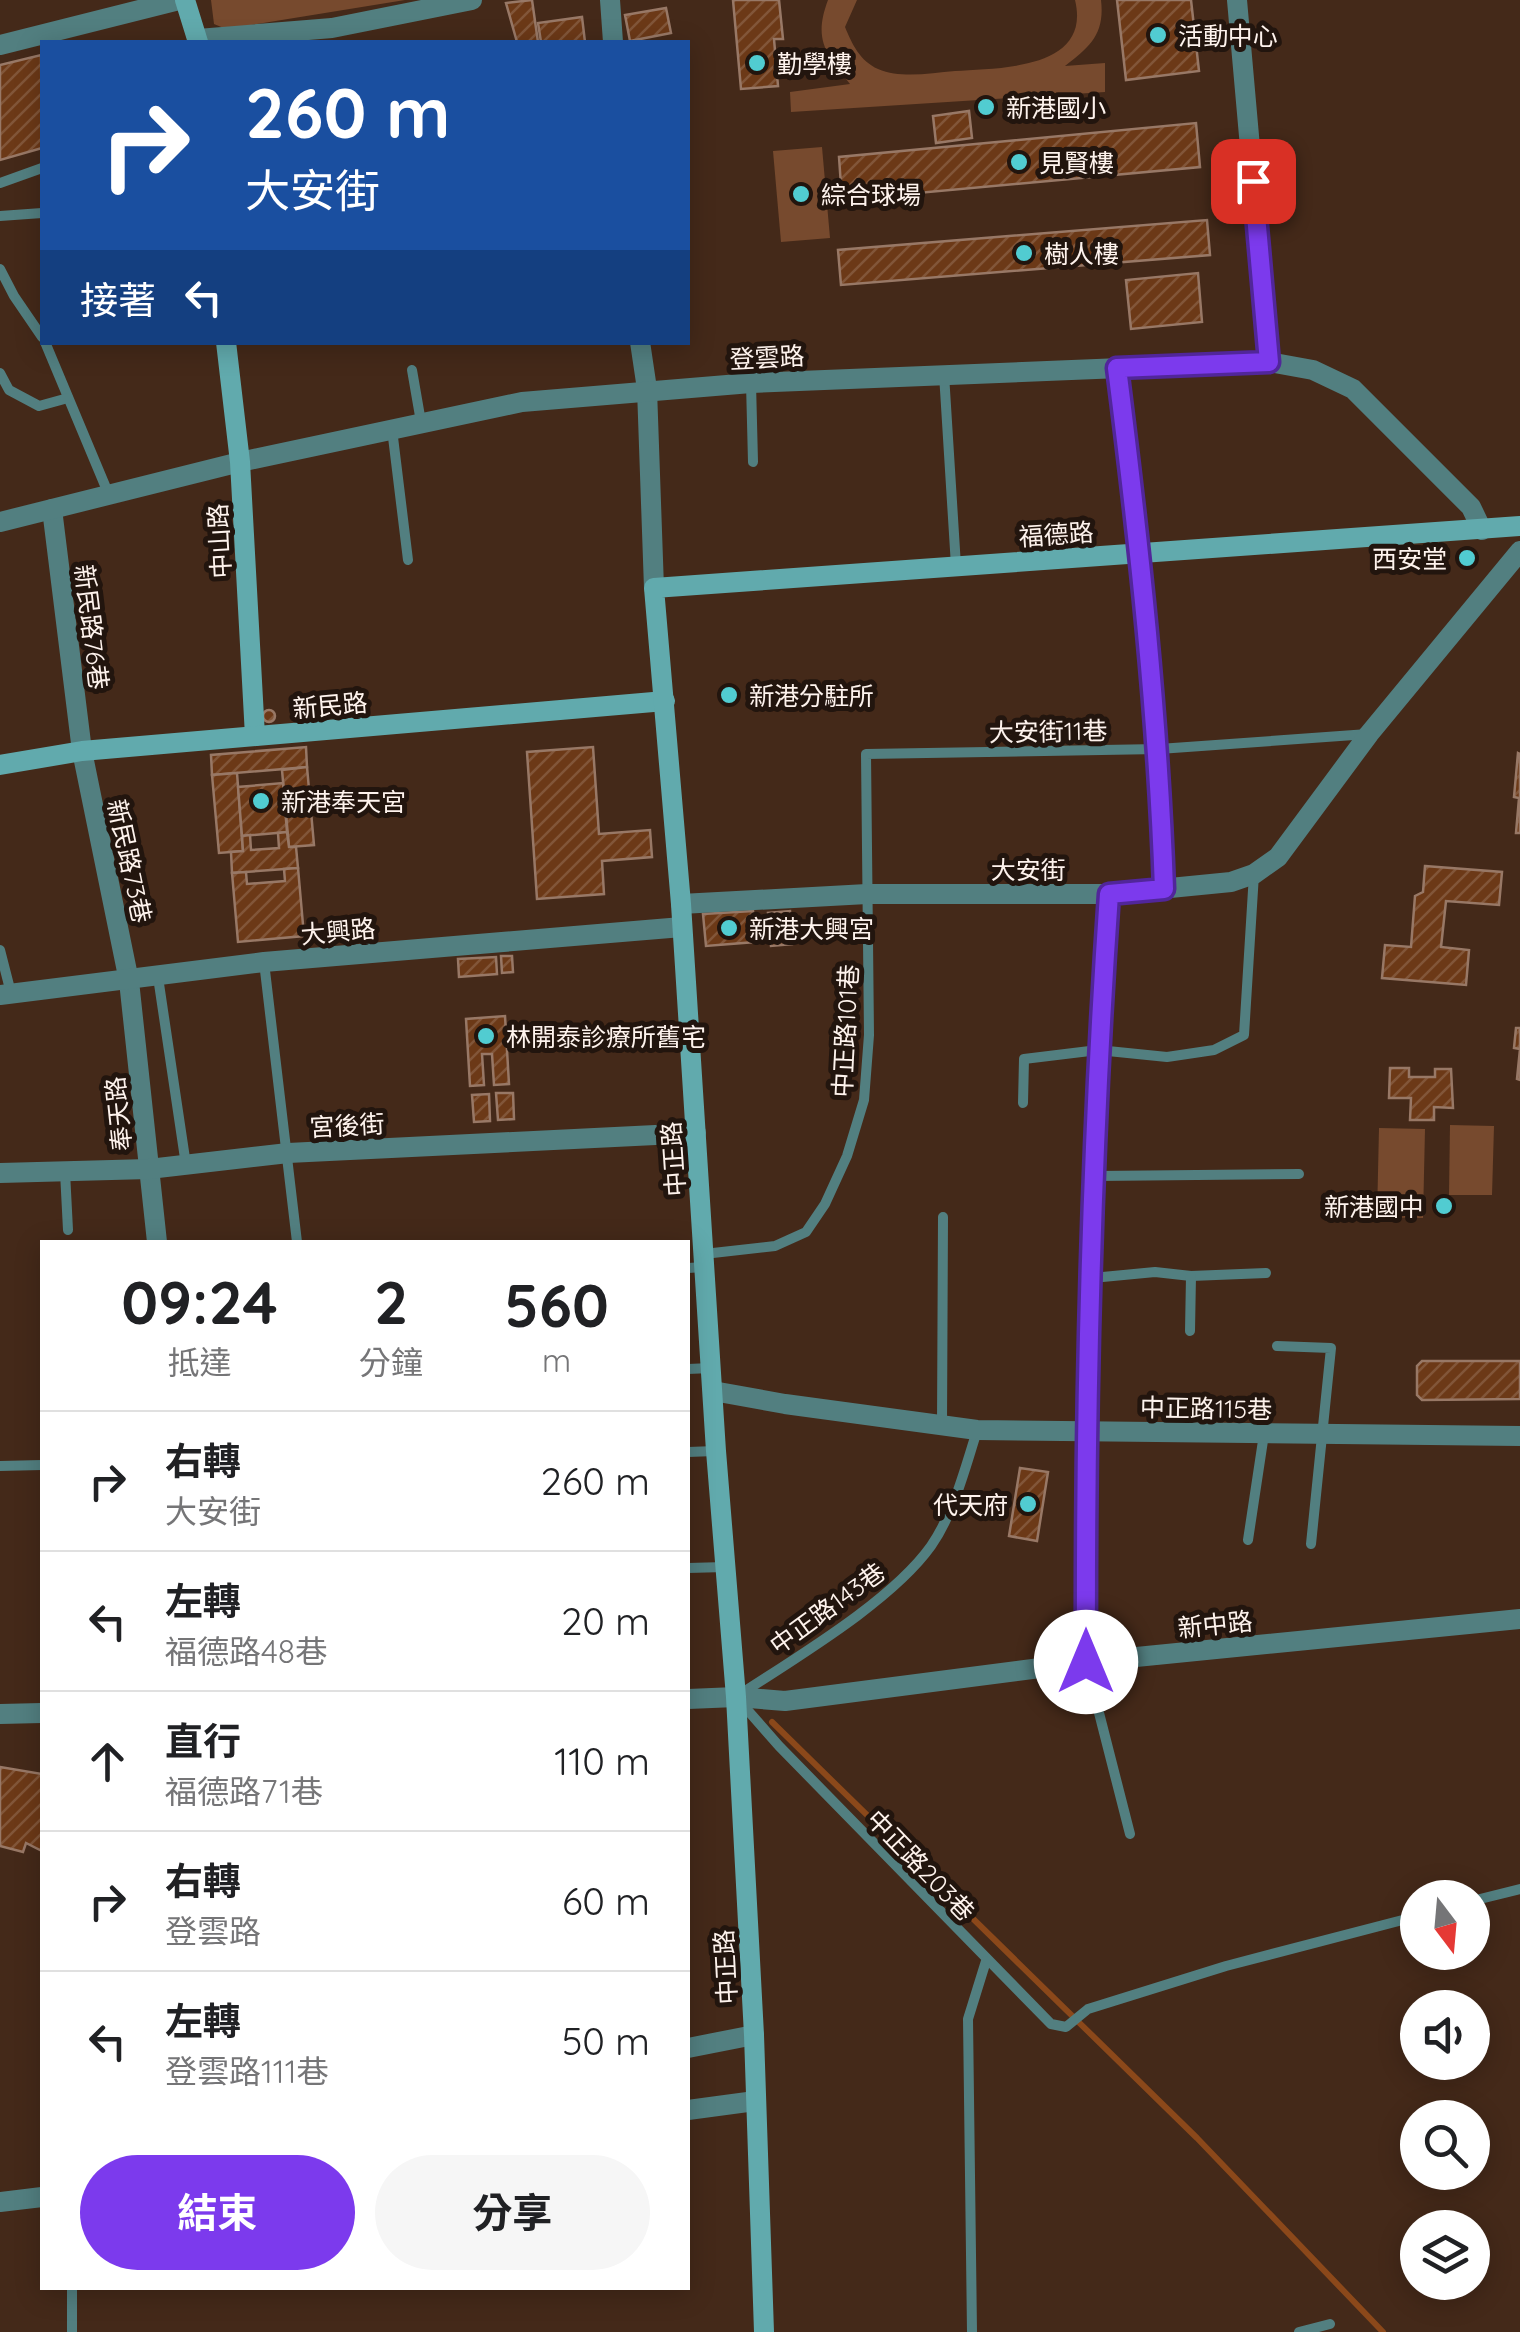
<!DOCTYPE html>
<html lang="zh-TW">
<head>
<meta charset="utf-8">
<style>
	body { margin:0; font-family:Quicksand,"Noto Sans TC",sans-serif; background:#f6f6f6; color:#202124; height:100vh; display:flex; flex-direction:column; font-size:38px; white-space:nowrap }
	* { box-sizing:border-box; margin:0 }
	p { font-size:32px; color:#757577 }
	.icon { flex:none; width:55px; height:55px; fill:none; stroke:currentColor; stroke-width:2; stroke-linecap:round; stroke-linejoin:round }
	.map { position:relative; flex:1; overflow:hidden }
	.panel { position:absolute; left:40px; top:1240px; width:650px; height:1050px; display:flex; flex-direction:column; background:#fff; border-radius:0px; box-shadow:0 5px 25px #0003 }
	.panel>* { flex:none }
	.hud { position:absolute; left:40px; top:40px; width:650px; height:305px; border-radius:0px; box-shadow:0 5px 25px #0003; background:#1a4fa0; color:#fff; overflow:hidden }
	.needle { width:65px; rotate:164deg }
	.fabs { position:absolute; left:1400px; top:1880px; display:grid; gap:20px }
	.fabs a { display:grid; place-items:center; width:90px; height:90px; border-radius:50%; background:#fff; box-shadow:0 5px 25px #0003; font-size:50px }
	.pin { position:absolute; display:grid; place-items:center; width:85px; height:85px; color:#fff; margin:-42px; border-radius:20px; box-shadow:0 5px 15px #0006 }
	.me { position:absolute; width:110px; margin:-55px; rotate:0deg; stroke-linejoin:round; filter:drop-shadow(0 0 8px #0008) }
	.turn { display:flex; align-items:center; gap:35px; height:210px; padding:0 40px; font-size:45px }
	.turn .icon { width:130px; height:130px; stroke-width:2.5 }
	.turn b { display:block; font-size:70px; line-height:85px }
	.then { display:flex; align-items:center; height:95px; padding:0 40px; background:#0003; gap:20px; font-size:38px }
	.eta { display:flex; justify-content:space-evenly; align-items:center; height:170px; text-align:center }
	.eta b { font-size:60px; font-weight:700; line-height:70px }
	.action { display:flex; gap:20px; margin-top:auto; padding:20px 40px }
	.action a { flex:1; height:115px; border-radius:60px; background:#7c3aed; color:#fff; font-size:40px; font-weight:700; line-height:115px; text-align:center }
	.action a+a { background:#f6f6f6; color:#202124 }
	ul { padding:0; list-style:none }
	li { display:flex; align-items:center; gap:30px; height:140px; padding:0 40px; border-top:2px solid #e0e0e0 }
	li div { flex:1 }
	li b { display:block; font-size:38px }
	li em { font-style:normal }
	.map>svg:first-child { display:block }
	.park { fill:#774a2e }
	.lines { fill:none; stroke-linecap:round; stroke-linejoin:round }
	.stream { stroke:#8b481a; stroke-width:6 }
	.building { fill:url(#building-hatch); stroke:#987866; stroke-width:2.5 }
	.service { stroke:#527f80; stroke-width:10 }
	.minor { stroke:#527f80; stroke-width:20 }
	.tertiary { stroke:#527f80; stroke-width:20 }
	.secondary { stroke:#61aaad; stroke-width:20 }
	.route-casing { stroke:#51269a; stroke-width:25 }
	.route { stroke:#7c3aed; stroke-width:18 }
	.poi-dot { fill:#51ccd1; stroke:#22150e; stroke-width:4 }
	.labels { text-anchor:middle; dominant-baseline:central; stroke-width:10; stroke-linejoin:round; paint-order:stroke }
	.poi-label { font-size:25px; fill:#fef3ed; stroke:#22150e; text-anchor:start }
	.street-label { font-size:25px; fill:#fef3ed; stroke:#22150e }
</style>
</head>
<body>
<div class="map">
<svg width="1520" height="2332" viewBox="0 0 1520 2332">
	<defs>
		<pattern id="building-hatch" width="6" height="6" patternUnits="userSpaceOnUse" patternTransform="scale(2.5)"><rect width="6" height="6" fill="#6c3917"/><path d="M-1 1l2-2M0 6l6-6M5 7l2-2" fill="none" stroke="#825639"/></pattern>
	</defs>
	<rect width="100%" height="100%" fill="#442919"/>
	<!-- park -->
	<g class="park">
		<polygon points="211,0 405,0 226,29 214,24"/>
		<path d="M828,0H857L845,27C852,44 860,61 878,69C902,79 930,73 955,71C999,68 1092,70 1075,0H1101C1105,34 1090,47 1065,66L1105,63V92L791,112L790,92L850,84C826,54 813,40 828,0Z"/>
		<polygon points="822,147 830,238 781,242 773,151"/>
		<polygon points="1450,1125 1494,1126 1492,1195 1449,1195"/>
		<polygon points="1379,1128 1425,1129 1423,1218 1377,1217"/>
	</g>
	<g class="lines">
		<!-- stream -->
		<polyline class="stream" points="772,1722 1197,2138 1383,2332"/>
	</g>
	<!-- building -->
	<g class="building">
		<polygon points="532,0 538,42 517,42 506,3"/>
		<polygon points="733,0 779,0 783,39 774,39 778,86 741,89"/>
		<polygon points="1117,0 1191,0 1199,71 1126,80"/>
		<polygon points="666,8 671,33 630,41 625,15"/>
		<polygon points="582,17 585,42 541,42 538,23"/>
		<polygon points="41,55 42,148 0,160 0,65"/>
		<polygon points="969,111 972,138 936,143 933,116"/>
		<polygon points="1196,123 1200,167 842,200 839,157"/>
		<polygon points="1207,220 1210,255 841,285 838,250"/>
		<polygon points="1198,273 1202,322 1131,329 1126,280"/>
		<circle cx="269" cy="716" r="6"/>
		<polygon points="306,747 307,767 212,775 211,755"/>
		<polygon points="593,747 599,834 650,830 652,857 602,861 604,894 537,899 527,752"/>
		<polygon points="1518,753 1520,754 1520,833 1516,833 1519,798 1514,797"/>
		<polygon points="307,767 314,845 289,847 282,770"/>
		<polygon points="237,773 243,851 219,853 212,775"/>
		<polygon points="283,783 287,832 242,836 238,787"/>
		<polygon points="287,832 289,847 296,847 298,868 232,873 231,852 243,851 242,836 250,835 251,850 279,848 278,833"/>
		<polygon points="1425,866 1502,872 1499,905 1446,901 1441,947 1469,950 1466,985 1382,978 1385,945 1411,947 1415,896 1423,892"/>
		<polygon points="298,868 304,936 238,942 232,873 246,872 247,884 285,881 284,869"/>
		<polygon points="753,911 755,942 706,946 703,914"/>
		<polygon points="790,911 792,944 771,946 768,913"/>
		<polygon points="501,956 512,956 513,972 502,973"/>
		<polygon points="496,957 497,974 459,977 458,959"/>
		<polygon points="505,1016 509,1084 494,1085 492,1054 482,1054 484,1085 470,1086 466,1019"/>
		<polygon points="1516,1028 1520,1028 1520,1080 1517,1079 1520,1049 1514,1048"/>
		<polygon points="1390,1068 1409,1068 1409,1077 1435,1077 1435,1069 1451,1069 1453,1108 1434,1107 1434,1120 1410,1120 1411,1098 1389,1098"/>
		<polygon points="496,1093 513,1093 514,1119 498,1120"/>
		<polygon points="489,1094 490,1121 474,1122 472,1095"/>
		<polygon points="1422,1361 1520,1361 1520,1399 1422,1400 1417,1395 1417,1366"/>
		<polygon points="1020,1468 1048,1472 1037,1541 1009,1536"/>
		<polygon points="0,1767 42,1774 42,1851 26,1843 23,1852 0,1846"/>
	</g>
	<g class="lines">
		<!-- service -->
		<g class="service">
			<polyline points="0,183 42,168"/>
			<polyline points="0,216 42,213"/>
			<polyline points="0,269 14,296 42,337"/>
			<polyline points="45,342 109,495"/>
			<polyline points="412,370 421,422"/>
			<polyline points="0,373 9,390 39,406 68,398"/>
			<polyline points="944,374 956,566"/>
			<polyline points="751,383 753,462"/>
			<polyline points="392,429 408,560"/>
			<polyline points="0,950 11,993"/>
			<polyline points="264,962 297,1242"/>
			<polyline points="158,977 186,1165"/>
			<polyline points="1023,1103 1024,1059 1098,1050 1167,1057 1214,1050 1244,1035 1254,874"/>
			<polyline points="65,1172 68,1230"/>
			<polyline points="1096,1176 1299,1174"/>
			<polyline points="704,1254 775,1246 806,1232 825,1204 847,1156 864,1100 869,1035 866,754 1159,749 1368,734"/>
			<polyline points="688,1268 704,1267"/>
			<polyline points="1092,1278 1155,1272 1191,1276 1266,1273"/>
			<polyline points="1190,1331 1191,1276"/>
			<polyline points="1277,1346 1331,1348 1311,1544"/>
			<polyline points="688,1369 711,1368"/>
			<polyline points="942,1425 943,1217"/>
			<path d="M977,1431C965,1468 954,1513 931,1546C891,1602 795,1658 736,1697L779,1746L1051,2024L1066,2027L1088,2009L1226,1966L1418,1916"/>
			<polyline points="688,1452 715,1451"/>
			<polyline points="0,1466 42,1465"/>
			<polyline points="1248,1540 1264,1434"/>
			<polyline points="688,1568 725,1567"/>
			<polyline points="1086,1662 1130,1834"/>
			<polyline points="1472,1901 1520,1889"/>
			<polyline points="72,2288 72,2332"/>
			<polyline points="972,2332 968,2019 986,1961"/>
			<polyline points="1299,2332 1330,2324"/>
		</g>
		<!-- minor -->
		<g class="minor">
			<polyline points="610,0 613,42"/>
			<polyline points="1237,0 1269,362"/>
			<polyline points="198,39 332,28 472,0"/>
			<polyline points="0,45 179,0"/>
			<polyline points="640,342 647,389 654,588"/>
			<path d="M1117,368C1139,542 1158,714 1164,889"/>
			<polyline points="52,509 82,751 129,981 157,1242"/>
			<polyline points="0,522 240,462 522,402 751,383 1269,362 1313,370 1353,389 1471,507 1482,530"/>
			<polyline points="681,904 867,894 1109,894 1231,882 1254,874 1278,857 1369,734 1520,551"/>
			<polyline points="0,995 264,962 682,927"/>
			<polyline points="0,1173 149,1169 288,1153 696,1133"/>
			<polyline points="713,1391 785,1404 977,1430 1520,1436"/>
			<path d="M1086,1662C1085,1406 1092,1150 1109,894"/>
			<polyline points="688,1699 736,1697"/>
			<polyline points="0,1714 42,1713"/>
			<polyline points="688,2048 754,2035"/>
			<polyline points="688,2110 755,2101"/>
			<polyline points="0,2202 42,2197"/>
		</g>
		<!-- tertiary -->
		<polyline class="tertiary" points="736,1697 785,1701 1086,1662 1520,1619"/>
		<!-- secondary -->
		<g class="secondary">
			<polyline points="185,0 198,42"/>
			<polyline points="226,342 240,462 255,736"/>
			<polyline points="0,765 82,751 665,701"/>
			<polyline points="764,2332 754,2035 736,1697 716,1451 681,904 654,588 1520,526"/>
		</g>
	</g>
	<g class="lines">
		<defs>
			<path id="route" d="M1086,1662C1085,1406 1091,1150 1109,894L1164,889C1158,714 1139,541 1117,368L1269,362L1253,181"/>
		</defs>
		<!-- route casing -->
		<use href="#route" class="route-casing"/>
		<!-- route -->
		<use href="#route" class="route"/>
	</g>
	<!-- markers -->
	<g class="poi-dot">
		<circle cx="1158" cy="35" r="10"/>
		<circle cx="757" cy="63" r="10"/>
		<circle cx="986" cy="107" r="10"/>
		<circle cx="1019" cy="162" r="10"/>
		<circle cx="801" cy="194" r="10"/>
		<circle cx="1024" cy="253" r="10"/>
		<circle cx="1467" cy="558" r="10"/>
		<circle cx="729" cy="695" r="10"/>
		<circle cx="261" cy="801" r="10"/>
		<circle cx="729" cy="928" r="10"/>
		<circle cx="486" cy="1036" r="10"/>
		<circle cx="1444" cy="1206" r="10"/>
		<circle cx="1028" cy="1504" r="10"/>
	</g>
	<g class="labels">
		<!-- poi labels -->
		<g class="poi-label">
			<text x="1178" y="35">活動中心</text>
			<text x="777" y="63">勤學樓</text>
			<text x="1006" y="107">新港國小</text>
			<text x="1039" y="162">見賢樓</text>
			<text x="821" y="194">綜合球場</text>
			<text x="1044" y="253">樹人樓</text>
			<text x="1447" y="558" text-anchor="end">西安堂</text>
			<text x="749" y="695">新港分駐所</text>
			<text x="281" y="801">新港奉天宮</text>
			<text x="749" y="928">新港大興宮</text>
			<text x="506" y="1036">林開泰診療所舊宅</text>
			<text x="1424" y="1206" text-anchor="end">新港國中</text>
			<text x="1008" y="1504" text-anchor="end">代天府</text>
		</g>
		<!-- street labels -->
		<g class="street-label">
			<text transform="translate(767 357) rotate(-3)">登雲路</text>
			<text transform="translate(1056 534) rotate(-4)">福德路</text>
			<text transform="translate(219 541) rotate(-93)">中山路</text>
			<text transform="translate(92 627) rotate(83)">新民路76巷</text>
			<text transform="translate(330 705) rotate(-5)">新民路</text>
			<text transform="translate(1048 731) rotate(-1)">大安街11巷</text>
			<text transform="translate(130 861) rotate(78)">新民路73巷</text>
			<text x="1028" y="869">大安街</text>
			<text transform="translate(338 931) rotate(-5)">大興路</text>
			<text transform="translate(845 1031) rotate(-87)">中正路101巷</text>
			<text transform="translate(118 1114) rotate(-96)">奉天路</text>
			<text transform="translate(347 1125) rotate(-3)">宮後街</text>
			<text transform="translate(673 1159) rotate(-94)">中正路</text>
			<text transform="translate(1206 1408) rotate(1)">中正路115巷</text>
			<text transform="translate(827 1608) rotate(-36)">中正路143巷</text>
			<text transform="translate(1215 1624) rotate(-6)">新中路</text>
			<text transform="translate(921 1865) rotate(46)">中正路203巷</text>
			<text transform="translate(725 1967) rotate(-93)">中正路</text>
		</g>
	</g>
</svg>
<div class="fabs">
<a><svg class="needle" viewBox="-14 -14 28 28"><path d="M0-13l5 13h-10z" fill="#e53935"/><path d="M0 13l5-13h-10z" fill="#757577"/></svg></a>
<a><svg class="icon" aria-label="sound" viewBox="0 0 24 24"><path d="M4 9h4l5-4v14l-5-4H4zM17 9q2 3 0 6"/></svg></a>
<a><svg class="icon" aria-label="search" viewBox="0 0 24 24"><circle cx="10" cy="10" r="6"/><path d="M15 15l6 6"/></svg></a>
<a><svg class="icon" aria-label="layers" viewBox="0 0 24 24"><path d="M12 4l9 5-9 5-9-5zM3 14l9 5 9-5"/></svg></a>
</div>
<div class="pin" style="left:1253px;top:181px;background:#d93025"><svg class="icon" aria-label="arrive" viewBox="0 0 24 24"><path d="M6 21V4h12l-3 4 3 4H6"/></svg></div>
<svg class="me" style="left:1086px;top:1662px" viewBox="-20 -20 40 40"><circle r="19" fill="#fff"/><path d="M0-13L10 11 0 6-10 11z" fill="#7c3aed"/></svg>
<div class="hud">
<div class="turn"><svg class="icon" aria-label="right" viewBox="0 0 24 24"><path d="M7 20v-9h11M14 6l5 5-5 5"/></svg><div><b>260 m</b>大安街</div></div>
<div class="then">接著<svg class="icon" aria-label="left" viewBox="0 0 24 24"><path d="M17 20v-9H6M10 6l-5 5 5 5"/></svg></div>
</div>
<section class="panel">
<div class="eta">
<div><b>09:24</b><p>抵達</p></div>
<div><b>2</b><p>分鐘</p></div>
<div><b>560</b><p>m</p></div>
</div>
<ul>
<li><svg class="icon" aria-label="right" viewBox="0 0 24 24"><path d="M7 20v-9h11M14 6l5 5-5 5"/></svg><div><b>右轉</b><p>大安街</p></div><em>260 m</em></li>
<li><svg class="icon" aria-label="left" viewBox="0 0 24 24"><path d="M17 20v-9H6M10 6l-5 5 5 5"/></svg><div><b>左轉</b><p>福德路48巷</p></div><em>20 m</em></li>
<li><svg class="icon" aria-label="ahead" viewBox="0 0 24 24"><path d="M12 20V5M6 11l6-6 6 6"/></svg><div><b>直行</b><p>福德路71巷</p></div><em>110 m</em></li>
<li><svg class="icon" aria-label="right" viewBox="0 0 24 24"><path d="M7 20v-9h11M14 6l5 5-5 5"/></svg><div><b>右轉</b><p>登雲路</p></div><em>60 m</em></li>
<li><svg class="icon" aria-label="left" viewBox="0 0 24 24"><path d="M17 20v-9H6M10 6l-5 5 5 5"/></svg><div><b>左轉</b><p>登雲路111巷</p></div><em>50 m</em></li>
</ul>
<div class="action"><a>結束</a><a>分享</a></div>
</section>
</div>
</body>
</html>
